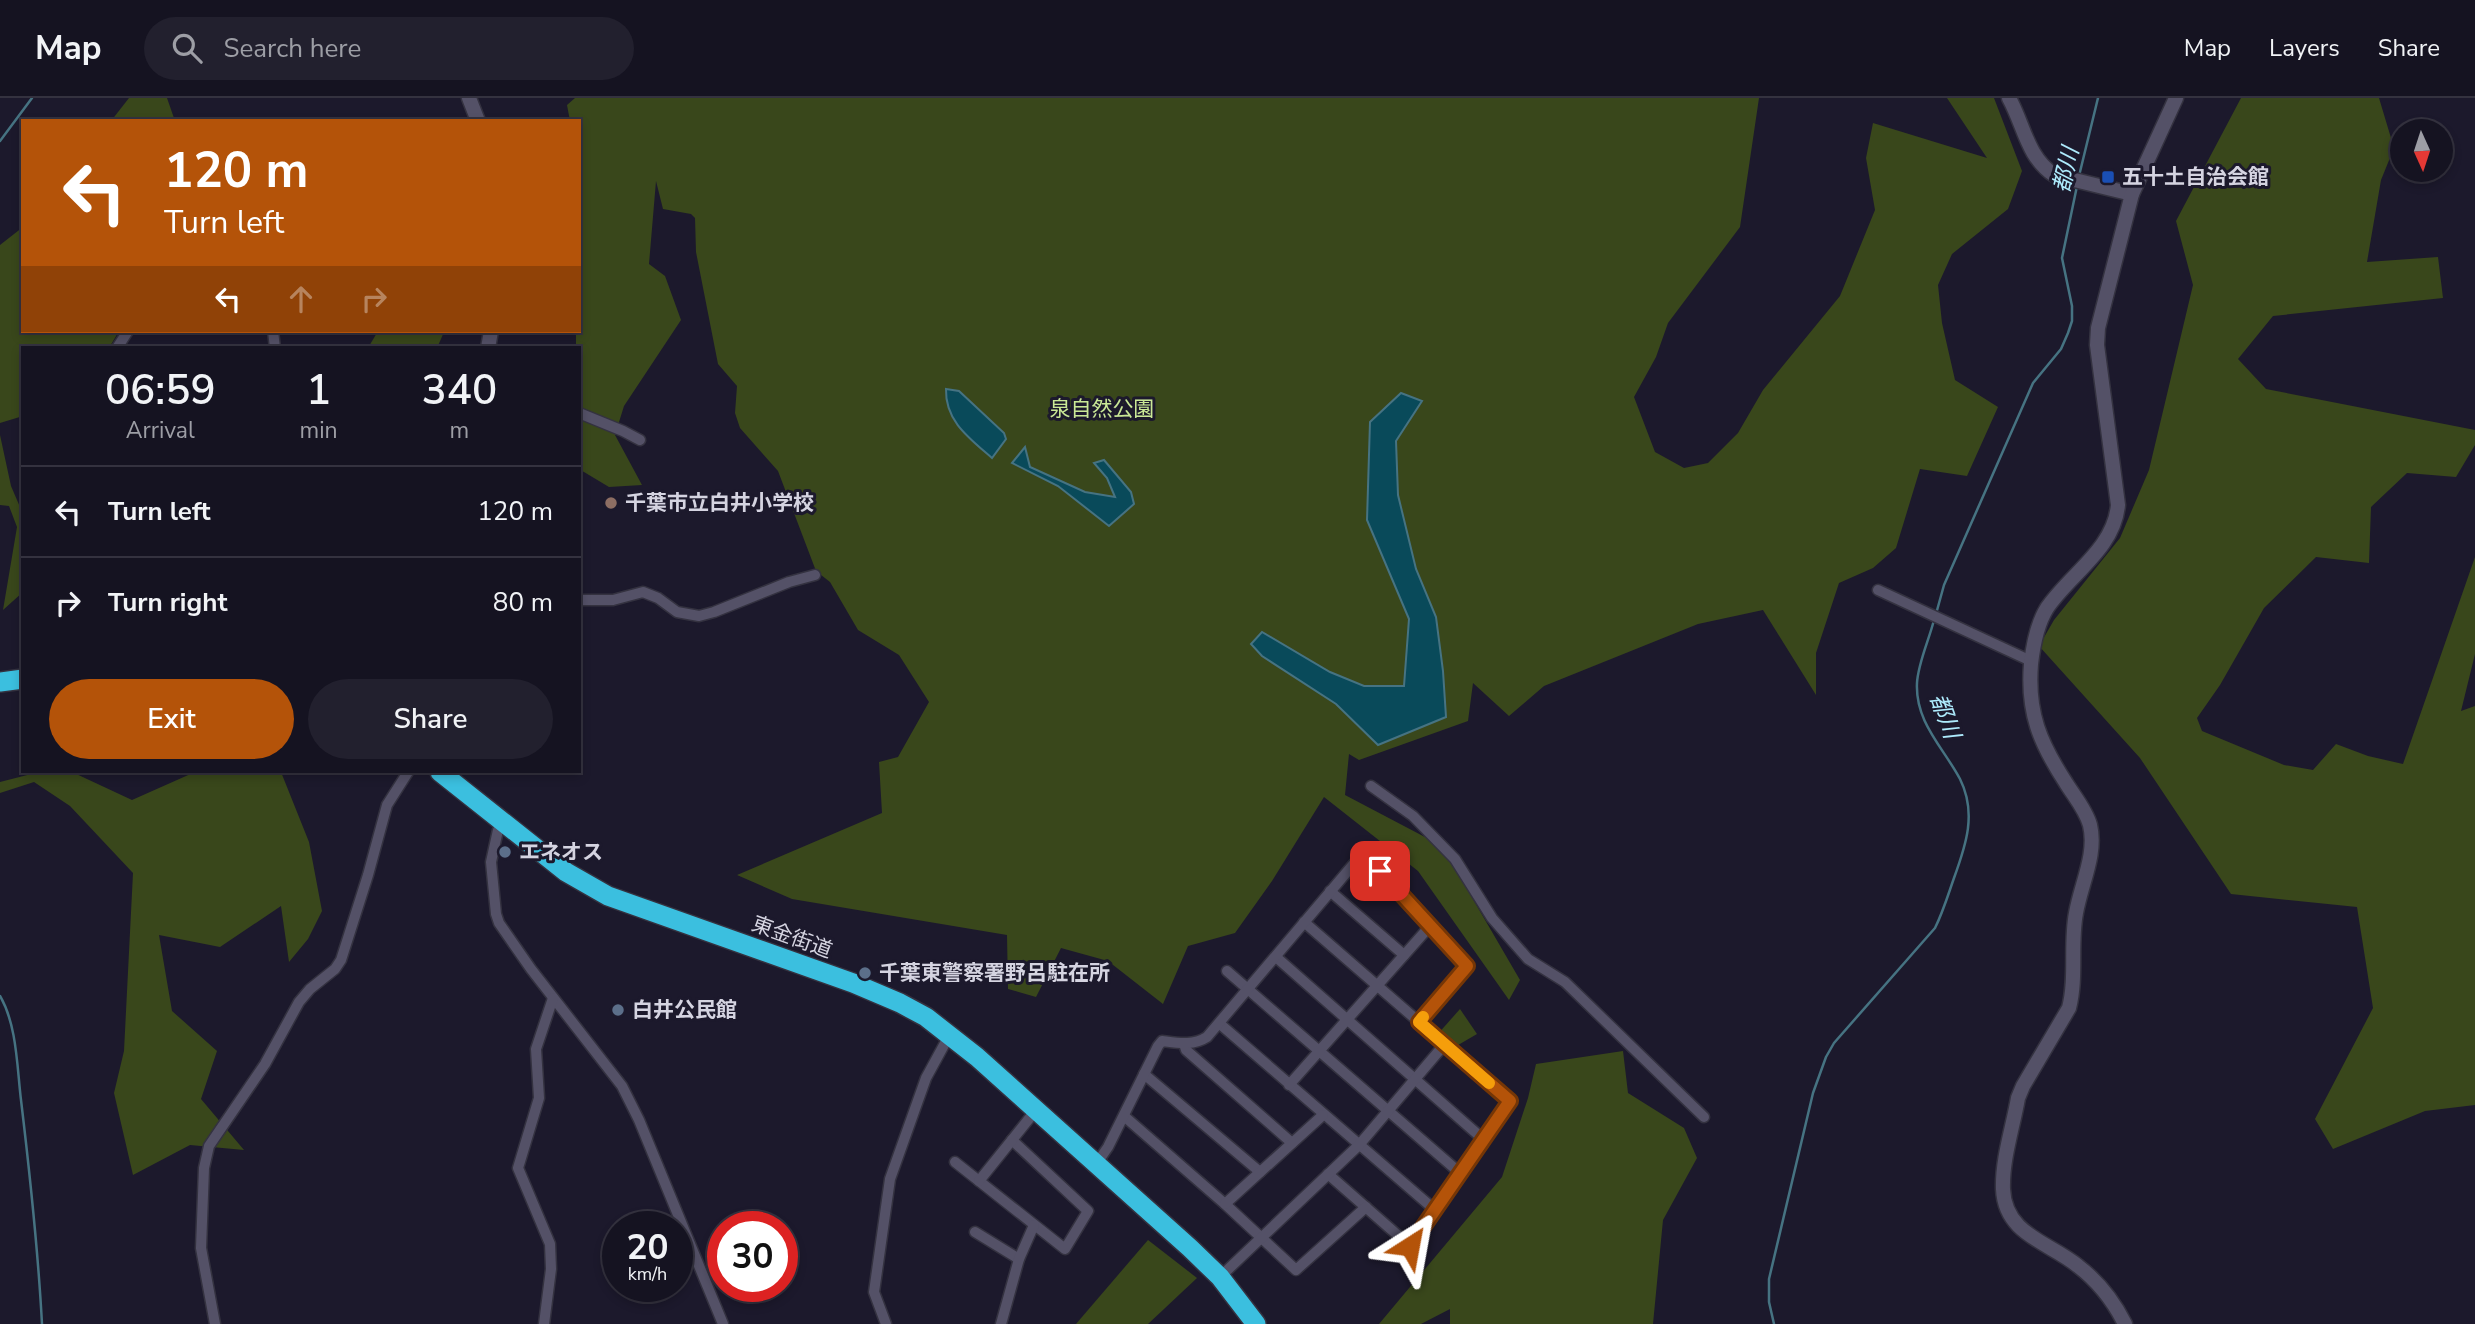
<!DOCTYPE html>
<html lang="en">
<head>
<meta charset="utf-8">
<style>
	body { margin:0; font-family:"Nunito Sans","Noto Sans JP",sans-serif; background:#22202e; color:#f1f3f6; height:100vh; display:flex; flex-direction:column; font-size:26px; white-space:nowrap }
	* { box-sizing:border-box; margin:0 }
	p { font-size:23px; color:#9d9ea5 }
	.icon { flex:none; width:38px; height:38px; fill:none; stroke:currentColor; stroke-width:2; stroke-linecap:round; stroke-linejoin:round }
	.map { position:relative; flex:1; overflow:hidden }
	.panel { position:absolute; left:21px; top:248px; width:560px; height:427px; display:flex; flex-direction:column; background:#151321; border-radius:0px; box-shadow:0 4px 10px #0003,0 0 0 2px #34323f }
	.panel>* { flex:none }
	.hud { position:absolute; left:21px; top:21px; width:560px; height:214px; border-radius:0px; box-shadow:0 4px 10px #0003,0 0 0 2px #34323f; background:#b45309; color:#fff; overflow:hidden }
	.needle { width:46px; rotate:177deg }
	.buttons { position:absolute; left:2390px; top:21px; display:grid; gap:14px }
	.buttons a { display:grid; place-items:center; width:63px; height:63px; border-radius:50%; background:#151321; box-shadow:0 4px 10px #0003,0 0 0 2px #34323f; font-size:35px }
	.speed { position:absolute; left:602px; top:1113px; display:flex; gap:14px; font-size:35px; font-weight:700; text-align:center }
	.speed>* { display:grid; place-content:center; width:91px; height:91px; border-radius:50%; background:#151321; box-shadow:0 4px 10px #0003,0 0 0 2px #34323f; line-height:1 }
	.speed small { font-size:18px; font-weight:400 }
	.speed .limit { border:10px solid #d22; background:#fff; color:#111 }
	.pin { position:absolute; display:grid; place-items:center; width:60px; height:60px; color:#fff; margin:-30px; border-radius:14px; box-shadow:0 4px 10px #0006 }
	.me { position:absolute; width:77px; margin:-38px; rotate:34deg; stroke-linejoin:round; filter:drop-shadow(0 0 5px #0008) }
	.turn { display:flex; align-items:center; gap:24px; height:147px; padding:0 28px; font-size:32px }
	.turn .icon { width:91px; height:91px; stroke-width:2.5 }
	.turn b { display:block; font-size:49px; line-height:60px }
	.lanes { display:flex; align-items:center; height:66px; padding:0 28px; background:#0003; justify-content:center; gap:35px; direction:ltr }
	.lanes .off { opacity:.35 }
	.eta { display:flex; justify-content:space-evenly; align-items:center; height:119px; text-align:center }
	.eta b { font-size:42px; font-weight:600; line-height:49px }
	.primary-button { display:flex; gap:14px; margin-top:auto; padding:14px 28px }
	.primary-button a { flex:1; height:80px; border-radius:42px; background:#b45309; color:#fff; font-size:28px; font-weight:600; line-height:80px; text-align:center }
	.primary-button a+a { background:#22202e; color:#f1f3f6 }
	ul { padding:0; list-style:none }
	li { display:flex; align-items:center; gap:21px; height:91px; padding:0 28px; border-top:2px solid #34323f }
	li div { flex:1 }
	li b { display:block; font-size:26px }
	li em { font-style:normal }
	header { display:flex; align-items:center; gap:42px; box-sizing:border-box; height:98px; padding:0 35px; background:#151321; border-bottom:2px solid #34323f }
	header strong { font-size:33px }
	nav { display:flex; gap:38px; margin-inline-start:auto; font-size:24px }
	.search { width:490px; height:63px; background:#22202e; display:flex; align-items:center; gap:18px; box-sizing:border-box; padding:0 24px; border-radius:38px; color:#9d9ea5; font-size:26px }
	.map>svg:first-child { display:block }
	.green { fill:#39471b }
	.water { fill:#094a5a; stroke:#467382; stroke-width:2 }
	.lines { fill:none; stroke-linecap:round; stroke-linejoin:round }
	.stream { stroke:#467382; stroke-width:2.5 }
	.street-casing { stroke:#343240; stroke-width:13 }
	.secondary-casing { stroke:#343240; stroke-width:17 }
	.highway-casing { stroke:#343240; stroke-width:22 }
	.street { stroke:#545167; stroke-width:10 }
	.secondary { stroke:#545167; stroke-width:14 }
	.highway { stroke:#3bbfdf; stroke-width:19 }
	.route-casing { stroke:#753606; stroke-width:18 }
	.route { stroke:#b45309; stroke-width:12 }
	.slow { stroke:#f59e0b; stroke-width:12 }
	.transit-dot { fill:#1a4fb4; stroke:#1c192c; stroke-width:2.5 }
	.education-dot { fill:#8d6e63; stroke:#1c192c; stroke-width:2.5 }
	.service-dot { fill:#5c6f8a; stroke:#1c192c; stroke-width:2.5 }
	.labels { text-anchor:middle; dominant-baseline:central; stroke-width:6; stroke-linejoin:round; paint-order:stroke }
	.poi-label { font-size:21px; font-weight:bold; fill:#d5d4e1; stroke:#1c192c; text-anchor:start }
	.park-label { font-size:21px; fill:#cae896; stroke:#1c192c }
	.street-label { font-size:21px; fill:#d5d4e1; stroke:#1c192c }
	.water-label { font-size:23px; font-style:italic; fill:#aeebfd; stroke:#1c192c }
</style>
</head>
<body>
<header>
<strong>Map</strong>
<div class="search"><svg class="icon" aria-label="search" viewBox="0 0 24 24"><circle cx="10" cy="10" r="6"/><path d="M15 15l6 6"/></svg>Search here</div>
<nav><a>Map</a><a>Layers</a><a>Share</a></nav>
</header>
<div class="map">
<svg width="2475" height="1226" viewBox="0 0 2475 1226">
	<rect width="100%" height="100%" fill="#1c192c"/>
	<!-- green -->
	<g class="green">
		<polygon points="129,0 167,0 175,23 111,23"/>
		<polygon points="575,0 1759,0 1740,129 1668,225 1656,259 1634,299 1655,354 1684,370 1708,365 1738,335 1763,292 1840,198 1875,112 1866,60 1873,25 1987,60 1947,0 1994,0 2022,73 2008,111 1952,156 1938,187 1942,225 1955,282 1998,309 1967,378 1920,371 1896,450 1873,470 1839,485 1816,555 1816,597 1763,512 1698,526 1544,588 1509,618 1473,585 1468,623 1359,662 1349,656 1345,697 1442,748 1520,882 1509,902 1418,773 1324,699 1272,783 1235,835 1188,848 1163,906 1108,863 1061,850 1036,899 1008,891 1007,837 792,801 737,777 882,715 879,664 898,659 929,604 899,557 858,532 830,484 816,473 778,373 740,330 735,315 737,288 718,266 696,154 695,120 691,116 663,111 656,83 649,166 665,178 681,222 624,308 615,337 642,387 609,389 579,371 579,250 576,250 576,233 579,233 579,83 582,81 579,69 579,23 570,23 567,7"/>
		<polygon points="2241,0 2379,0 2394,50 2381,82 2367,164 2438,159 2443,200 2273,218 2238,261 2266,291 2475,332 2475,347 2456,379 2407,375 2371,409 2369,465 2316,459 2264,510 2220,587 2197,620 2202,633 2284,667 2313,672 2336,646 2368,658 2403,666 2475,459 2475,556 2461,613 2475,608 2475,1007 2425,1013 2333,1051 2315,1021 2373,910 2357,809 2231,796 2140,660 2039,548 2054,522 2120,440 2149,372 2193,187 2176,123"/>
		<polygon points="23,129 23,233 119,233 109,250 23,250 23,318 0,325 0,147"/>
		<polygon points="378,233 442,233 444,234 437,250 368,250"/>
		<polygon points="0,337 11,388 23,416 23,494 3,512 17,429 9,408 0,407"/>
		<polygon points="39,674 72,674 132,702 195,674 281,674 309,744 322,813 308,841 289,864 281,808 220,849 159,837 172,913 217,953 201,1001 244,1052 190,1047 133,1077 114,995 124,953 133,775 70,708 34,684 0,695 0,684"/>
		<polygon points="1460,911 1477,936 1453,950 1437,937"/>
		<polygon points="1623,953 1628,995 1684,1030 1697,1060 1663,1122 1653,1226 1450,1226 1450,1211 1421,1226 1379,1226 1502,1079 1528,1000 1536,966"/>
		<polygon points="1148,1142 1197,1180 1148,1226 1076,1226"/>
	</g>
	<!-- water -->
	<g class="water">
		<path d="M946,291L959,293L1004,335L1006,341L992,360C969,340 945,323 946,291Z"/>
		<polygon points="1401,295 1422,303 1396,343 1398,397 1416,471 1436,519 1443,573 1446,619 1378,647 1336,606 1262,558 1251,546 1262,534 1330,574 1364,588 1404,588 1409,521 1367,422 1370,324"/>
		<polygon points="1025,349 1030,369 1085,394 1115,399 1107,380 1094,365 1104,362 1131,394 1134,406 1109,428 1058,388 1012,365"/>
	</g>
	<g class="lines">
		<!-- stream -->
		<g class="stream">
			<polyline points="0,43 32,0"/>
			<polyline points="2079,78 2098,0"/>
			<polyline points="1936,516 1944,487 2033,285 2061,251 2068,235 2072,223 2072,208 2062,160 2077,88"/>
			<path d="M0,898C17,927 17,969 21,1002C30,1077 38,1151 42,1226"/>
			<path d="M1774,1226L1769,1204V1181L1813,995L1826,959L1834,945L1935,830C1943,814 1948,797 1954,780C1966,747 1977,715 1960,681C1943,649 1915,624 1917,585C1918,565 1929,542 1934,522"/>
		</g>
		<defs>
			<g id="street">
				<polyline points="273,233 275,250"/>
				<polyline points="117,250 128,233"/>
				<polyline points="579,315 623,333 640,342"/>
				<polyline points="1878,492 2031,563"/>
				<polyline points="579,502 613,502 643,494 658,500 677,514 699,518 714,514 789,484 815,477"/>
				<polyline points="1371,688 1413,718 1455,761 1492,820 1528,861 1565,884 1704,1019"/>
				<polyline points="504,726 498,732 491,764 496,816 499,825 531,871 622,988 639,1022 723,1226"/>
				<polyline points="1330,793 1404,857"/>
				<polyline points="1304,824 1510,1003 1410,1148 1328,1076"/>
				<polyline points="1276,859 1483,1041"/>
				<polyline points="1227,873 1460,1075"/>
				<polyline points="1220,926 1435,1112"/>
				<polyline points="1184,946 1186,952 1292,1045"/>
				<polyline points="1144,976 1260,1074"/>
				<polyline points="1289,987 1430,828"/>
				<polyline points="1124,1018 1225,1106 1296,1172 1366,1109"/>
				<polyline points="955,1064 1065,1151 1088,1113 1012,1042"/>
				<path d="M1097,1065L1108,1049L1158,948L1162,943C1178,945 1193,948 1207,939L1363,755L1467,868L1419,924"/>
				<polyline points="979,1083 1036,1012"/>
				<polyline points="1225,1106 1323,1017"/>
				<polyline points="975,1134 1019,1161"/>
				<polyline points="1220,1179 1359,1047 1444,947"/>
				<polyline points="215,1226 201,1150 204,1070 209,1048 265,966 299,904 310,891 335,871 341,862 368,777 387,707 408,674"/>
				<polyline points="544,1226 551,1171 550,1146 518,1070 539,1000 536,951 553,900"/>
				<polyline points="886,1226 874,1194 890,1081 926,980 950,936"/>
				<polyline points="1001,1226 1019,1161 1034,1127"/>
			</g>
			<g id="secondary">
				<polyline points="469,0 478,23"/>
				<path d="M2009,0C2024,27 2027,59 2054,77L2132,96"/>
				<polyline points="488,250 491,233"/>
				<path d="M2125,1226C2113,1202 2099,1184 2078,1168C2049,1144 2005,1137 2003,1091C2002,1061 2013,1029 2018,1000L2023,988L2069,910C2077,879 2070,846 2076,815C2081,786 2097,756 2090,727C2086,712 2074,698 2066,685C2040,645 2027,615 2031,566C2033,548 2037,526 2047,510C2070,476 2114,451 2118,407L2097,247L2098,230L2132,96L2176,0"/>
			</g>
			<g id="highway">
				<polyline points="0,584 23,581"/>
				<polyline points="440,674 566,774 608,798 853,885 900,905 926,919 977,959 1190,1150 1220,1179 1256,1226"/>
			</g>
		</defs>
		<!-- street casing -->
		<use href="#street" class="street-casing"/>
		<!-- secondary casing -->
		<use href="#secondary" class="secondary-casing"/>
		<!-- highway casing -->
		<use href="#highway" class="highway-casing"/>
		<!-- street -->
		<use href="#street" class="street"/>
		<!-- secondary -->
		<use href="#secondary" class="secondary"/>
		<!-- highway -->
		<use href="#highway" class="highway"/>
	</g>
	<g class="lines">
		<defs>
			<polyline id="route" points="1380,773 1467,868 1419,924 1510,1003 1410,1148"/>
		</defs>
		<!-- route casing -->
		<use href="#route" class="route-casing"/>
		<!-- route -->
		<use href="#route" class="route"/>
		<!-- slow -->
		<polyline class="slow" points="1423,919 1419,924 1489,985"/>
	</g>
	<!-- markers -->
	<rect class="transit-dot" x="2101" y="72" width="14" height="14" rx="3.5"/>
	<circle class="education-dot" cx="611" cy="405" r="7"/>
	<g class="service-dot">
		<circle cx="505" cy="754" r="7"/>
		<circle cx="865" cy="875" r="7"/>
		<circle cx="618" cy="912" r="7"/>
	</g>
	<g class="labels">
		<!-- poi labels -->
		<g class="poi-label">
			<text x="2122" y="79">五十土自治会館</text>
			<text x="625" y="405">千葉市立白井小学校</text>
			<text x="519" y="754">エネオス</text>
			<text x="879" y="875">千葉東警察署野呂駐在所</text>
			<text x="632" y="912">白井公民館</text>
		</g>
		<!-- park labels -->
		<g class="park-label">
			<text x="1102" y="311">泉自然公園</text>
		</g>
		<!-- street labels -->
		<g class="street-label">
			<text transform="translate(792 839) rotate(20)">東金街道</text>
		</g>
		<!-- water labels -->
		<g class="water-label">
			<text transform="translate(2066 72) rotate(-77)">都川</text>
			<text transform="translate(1945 618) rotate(70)">都川</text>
		</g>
	</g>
</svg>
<div class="buttons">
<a><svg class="needle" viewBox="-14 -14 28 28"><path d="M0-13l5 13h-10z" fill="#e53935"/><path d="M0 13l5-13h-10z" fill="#9d9ea5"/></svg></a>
</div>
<div class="speed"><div>20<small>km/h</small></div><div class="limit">30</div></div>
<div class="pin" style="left:1380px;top:773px;background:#d93025"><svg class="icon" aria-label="arrive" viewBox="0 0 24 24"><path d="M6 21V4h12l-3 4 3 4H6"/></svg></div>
<svg class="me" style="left:1410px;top:1148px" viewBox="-20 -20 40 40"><path d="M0-17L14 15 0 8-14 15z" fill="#b45309" stroke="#fff" stroke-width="4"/></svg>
<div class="hud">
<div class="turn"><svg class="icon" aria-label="left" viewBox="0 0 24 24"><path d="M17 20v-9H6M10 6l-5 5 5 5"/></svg><div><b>120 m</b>Turn left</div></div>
<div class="lanes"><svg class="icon" aria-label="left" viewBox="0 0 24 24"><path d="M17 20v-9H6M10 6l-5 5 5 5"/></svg><svg class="icon off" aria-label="ahead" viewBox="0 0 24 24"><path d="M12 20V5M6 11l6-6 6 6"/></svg><svg class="icon off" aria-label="right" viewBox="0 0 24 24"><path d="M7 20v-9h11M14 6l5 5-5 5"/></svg></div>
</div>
<section class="panel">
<div class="eta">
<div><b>06:59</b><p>Arrival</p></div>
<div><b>1</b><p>min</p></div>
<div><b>340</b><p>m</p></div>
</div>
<ul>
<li><svg class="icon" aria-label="left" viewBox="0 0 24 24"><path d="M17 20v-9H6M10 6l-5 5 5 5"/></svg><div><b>Turn left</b></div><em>120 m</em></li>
<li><svg class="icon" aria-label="right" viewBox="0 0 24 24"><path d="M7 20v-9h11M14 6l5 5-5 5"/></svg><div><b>Turn right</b></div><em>80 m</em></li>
</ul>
<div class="primary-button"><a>Exit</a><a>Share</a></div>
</section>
</div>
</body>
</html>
